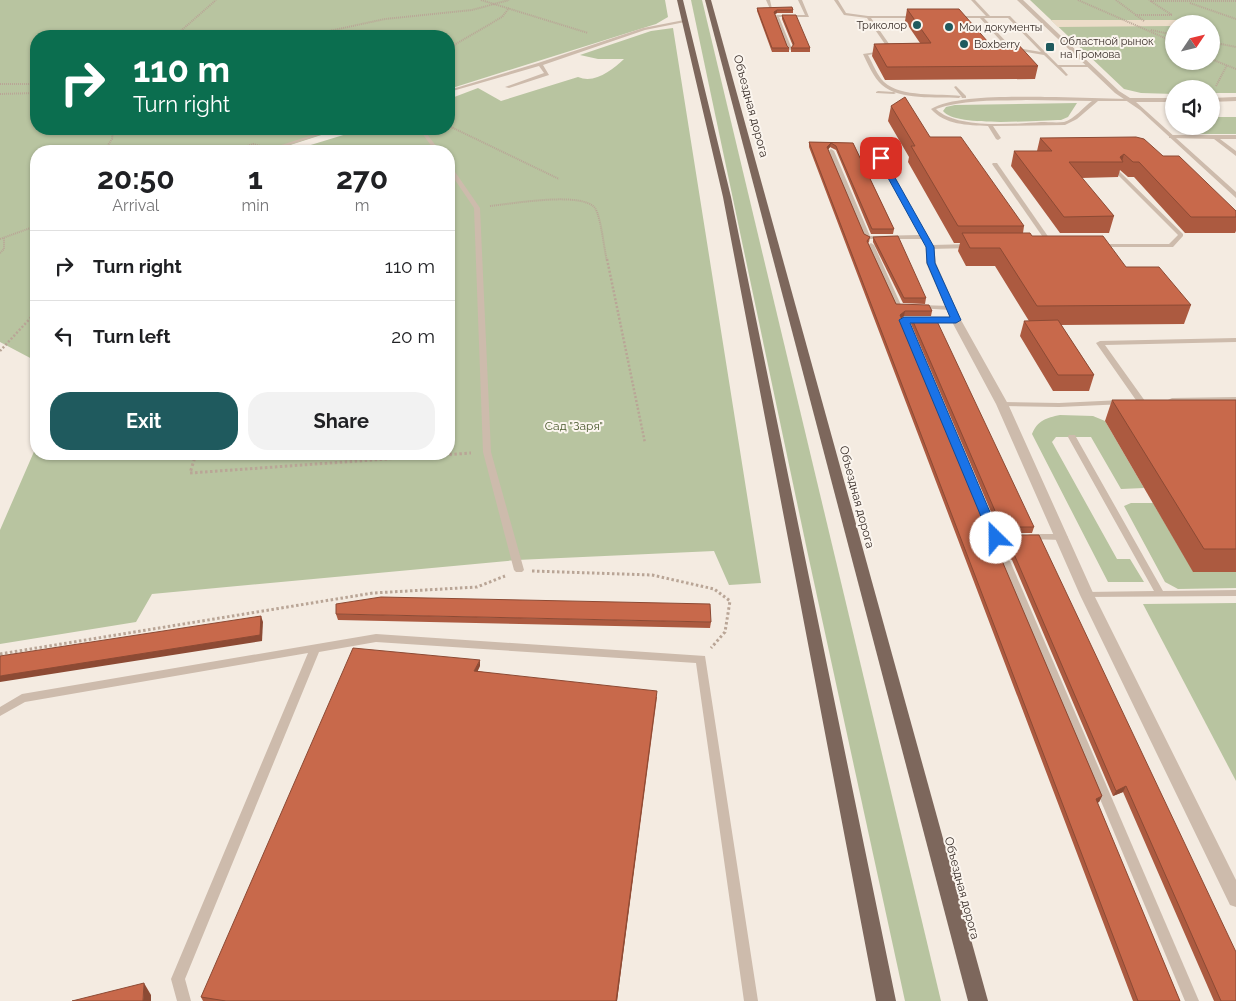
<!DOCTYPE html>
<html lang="en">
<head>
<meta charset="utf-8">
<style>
	body { margin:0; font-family:Raleway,sans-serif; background:#f2f2f2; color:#202124; height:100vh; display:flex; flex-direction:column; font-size:19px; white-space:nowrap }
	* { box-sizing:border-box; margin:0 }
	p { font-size:16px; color:#757577 }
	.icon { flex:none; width:28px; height:28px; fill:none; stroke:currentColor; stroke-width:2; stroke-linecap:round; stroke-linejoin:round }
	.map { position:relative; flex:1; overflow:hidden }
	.side { position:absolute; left:30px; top:145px; width:425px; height:315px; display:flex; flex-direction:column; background:#fff; border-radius:20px; box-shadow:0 1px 4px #0004 }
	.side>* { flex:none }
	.guide { position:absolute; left:30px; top:30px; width:425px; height:105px; border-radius:20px; box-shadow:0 1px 4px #0004; background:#0b6e4f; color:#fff; overflow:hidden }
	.needle { width:32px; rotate:55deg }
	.tools { position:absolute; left:1165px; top:15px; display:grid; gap:10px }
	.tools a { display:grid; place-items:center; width:55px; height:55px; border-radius:50%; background:#fff; box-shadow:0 1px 4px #0004; font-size:25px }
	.pin { position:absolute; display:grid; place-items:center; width:42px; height:42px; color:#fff; margin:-21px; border-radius:10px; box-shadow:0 2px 8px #0006 }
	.me { position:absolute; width:55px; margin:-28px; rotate:337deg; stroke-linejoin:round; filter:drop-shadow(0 0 4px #0008) }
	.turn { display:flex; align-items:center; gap:18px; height:105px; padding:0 20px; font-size:22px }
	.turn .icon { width:65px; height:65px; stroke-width:2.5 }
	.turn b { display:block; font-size:35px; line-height:42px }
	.eta { display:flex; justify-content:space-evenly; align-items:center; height:85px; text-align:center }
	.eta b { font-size:30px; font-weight:700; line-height:35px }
	.primary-button { display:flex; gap:10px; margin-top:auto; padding:10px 20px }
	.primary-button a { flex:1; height:58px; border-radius:20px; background:#1f5a5e; color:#fff; font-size:20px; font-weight:700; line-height:58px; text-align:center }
	.primary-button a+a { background:#f2f2f2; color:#202124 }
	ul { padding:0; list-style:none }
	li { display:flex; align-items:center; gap:15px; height:70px; padding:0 20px; border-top:1px solid #e0e0e0 }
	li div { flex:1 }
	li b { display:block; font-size:19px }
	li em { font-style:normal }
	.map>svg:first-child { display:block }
	.green { fill:#b8c4a0; fill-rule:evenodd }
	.plaza { fill:#ecdcc8 }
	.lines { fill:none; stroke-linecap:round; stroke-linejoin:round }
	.path-far2 { stroke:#b9a596; stroke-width:2; stroke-dasharray:1 1; stroke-linecap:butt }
	.path-far1 { stroke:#b9a596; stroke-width:2.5; stroke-dasharray:2 2; stroke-linecap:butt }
	.path { stroke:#b9a596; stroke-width:3; stroke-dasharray:2.5 2.5; stroke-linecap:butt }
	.service { fill:#cdbbac; fill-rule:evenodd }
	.minor { fill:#cdbbac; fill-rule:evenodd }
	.primary { fill:#7d675c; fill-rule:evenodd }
	.wall { fill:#ac5a40 }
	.shaded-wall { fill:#8c4a34 }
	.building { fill:#c8694b; stroke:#8c4a34 }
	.route { fill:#1a73e8; stroke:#114b97 }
	.poi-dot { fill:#1f5a5e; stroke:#fbf5ee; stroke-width:2 }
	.labels { text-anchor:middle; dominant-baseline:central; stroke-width:4; stroke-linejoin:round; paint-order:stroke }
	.far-poi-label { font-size:11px; fill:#3b302b; stroke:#fbf5ee; text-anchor:start }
	.street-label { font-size:12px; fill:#3b302b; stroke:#fbf5ee }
	.park-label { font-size:12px; fill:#4a5a2e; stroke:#fbf5ee }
</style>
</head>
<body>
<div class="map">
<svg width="1236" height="1001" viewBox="0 0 1236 1001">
	<rect width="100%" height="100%" fill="#f4ebe1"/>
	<!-- green -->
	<g class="green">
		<polygon points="0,0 665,0 668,17 656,24 449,89 449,36 36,36 36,129 340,129 281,148 264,146 256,148 267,151 36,151 36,357 34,360 0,342"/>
		<polygon points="691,0 702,0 941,1001 905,1001 807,550"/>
		<path d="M1030,0H1236V93H1211V89H1174V94L1141,93L1124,89ZM1174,24H1211V61H1174Z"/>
		<path d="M673,28L761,583L729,585L714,551L517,560L152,594L136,622L0,644V530L36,447V454H449V151H291L363,129H449V99L478,88L501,101L578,77C595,84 612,70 624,59H598L580,55L651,31Z"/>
		<path d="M1077,103L1068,117L1061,120C1038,120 956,128 943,111L946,107L955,105Z"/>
		<polygon points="1211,117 1236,117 1236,134 1195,134 1186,126 1211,126"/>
		<path d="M1060,415L1093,416L1105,421L1144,488L1121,489L1091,437H1056L1052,442L1117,559H1130L1144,582H1108L1032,434C1038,420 1046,418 1060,415Z"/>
		<polygon points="1131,503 1153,503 1193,571 1236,572 1236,588 1178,589 1165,582 1124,506"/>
		<polygon points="1236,603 1236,781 1143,604"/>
	</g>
	<!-- plaza -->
	<polygon class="plaza" points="1191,20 1196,24 1174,24 1174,26 1058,27 1051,20"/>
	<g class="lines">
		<!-- path-far2 -->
		<g class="path-far2">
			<polyline points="481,0 588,33"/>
			<polyline points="1078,0 1174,42"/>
			<polyline points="1116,0 1144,21"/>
			<polyline points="1151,1 1236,1"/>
			<polyline points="1190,3 1236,19"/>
			<polyline points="1135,15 1172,15 1149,0"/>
			<polyline points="1151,30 1174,35"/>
			<polyline points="175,36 216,0"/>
			<polyline points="306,36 385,19 472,10 509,0"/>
			<polyline points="1211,42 1236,47"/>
			<polyline points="449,48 502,17 509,8"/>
			<polyline points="1211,59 1236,69"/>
			<polyline points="0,84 36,84"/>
			<polyline points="1216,86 1227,65"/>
			<polyline points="0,94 36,93"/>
			<polyline points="449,126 559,179"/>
			<polyline points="104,151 112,139 113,129"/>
			<polyline points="232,151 253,144 261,146"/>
			<path d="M490,206C511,204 582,191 595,208C601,217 604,249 607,261"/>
			<polyline points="0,239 36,226"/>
			<polyline points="0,253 4,249 4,238"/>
		</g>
		<!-- path-far1 -->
		<g class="path-far1">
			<polyline points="607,259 645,443"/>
			<polyline points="0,351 36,312"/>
		</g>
		<!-- path -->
		<g class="path">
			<polyline points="196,454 190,473 471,453"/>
			<polyline points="532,571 652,575 714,589 730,601 725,632 711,648"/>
			<polyline points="0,654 373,593 477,587 505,576"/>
		</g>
		<!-- service -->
		<g class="service">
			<polygon points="766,0 770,0 772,9 770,9"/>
			<polygon points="798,0 802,0 809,17 779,17 792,49 790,50 788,49 775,16 777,15 805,15"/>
			<path d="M834,0H838L846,13L868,16H919L918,18H871L894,51L868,55C873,64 877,75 884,82C901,98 939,93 961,96L954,87L956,86L966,96V98H962L961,96L959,98C938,97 898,100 882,85C873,77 868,64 863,54L889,50L867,18L844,15Z"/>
			<path d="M971,0H975L990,16H1010L1058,65H1090L1092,66L1090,67H1061L1068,75L1066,76L1044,55L1008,49L980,18H955L956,16H986ZM984,18H1008L1041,52L1011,47Z"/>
			<polygon points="684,20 685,22 645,30 543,65 549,75 509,88 505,87 544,73 539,66 449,92 449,90 538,63 643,28"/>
			<polygon points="878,91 894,92 896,93 894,94 876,93 876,92"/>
			<path d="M1056,97L1128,99L1130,100L1128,101H1098L1077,119L1065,125L993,126L1001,138L998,140L996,139L988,126C967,125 945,125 931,109C956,94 1025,97 1056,97ZM1026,100L1092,101C1083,107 1075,119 1064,122C1057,123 1048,122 1041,122C1014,124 956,129 936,109C964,99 996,101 1026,100Z"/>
			<polygon points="331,129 338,129 277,149 272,148"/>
			<polygon points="419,129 423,129 440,151 435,151"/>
			<polygon points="1171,135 1236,135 1236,139 1220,139 1236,151 1236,156 1214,139 1169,138 1169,136"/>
			<polygon points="831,149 834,151 870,236 920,235 878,158 881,156 884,158 932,245 971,244 974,246 971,248 930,249 928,248 922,239 866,239 828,151"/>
			<polygon points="993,163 997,163 1054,245 1053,246 1049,246 992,164"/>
			<polygon points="449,165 451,166 480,208 491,452 524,570 522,572 516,572 514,570 483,452 474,208 449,171"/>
			<polygon points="1119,171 1183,234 1183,236 1173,247 1097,247 1097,245 1099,244 1169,244 1178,235 1117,174 1117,172"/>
			<polygon points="871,243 874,245 901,305 908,306 908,308 899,309 896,307 868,245"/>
			<polygon points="919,305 951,306 954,308 951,310 917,308 917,306"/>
			<polygon points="904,318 956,318 959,320 956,322 908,322 999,535 1005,536 1007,538 1005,540 996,541 991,538 901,320"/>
			<polygon points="1236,338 1236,342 1105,345 1145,401 1141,403 1138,403 1096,343 1100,341"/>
			<polygon points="1236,397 1236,401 1172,402 1168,400 1172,398"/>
			<polygon points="1122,400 1125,400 1126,402 1125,404 1059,407 1002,406 998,404 1002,402 1059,403"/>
			<polygon points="1069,435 1075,435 1076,437 1163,591 1236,590 1236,596 1084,597 1082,595 1084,593 1087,592 1154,591 1068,437"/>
			<polygon points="1030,534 1063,534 1068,537 1063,540 1027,539 1025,537 1027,535"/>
			<polygon points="1005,558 1008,559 1010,561 1199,1001 1185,1001 1000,561 1002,559"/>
			<polygon points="376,634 705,656 758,1001 744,1001 696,663 376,642 319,652 185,979 191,1001 177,1001 171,979 308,653 25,702 0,716 0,707 22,694"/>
		</g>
		<!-- minor -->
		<g class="minor">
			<polygon points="1017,0 1023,0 1119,91 1130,98 1174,98 1174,102 1136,102 1236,192 1236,198 1140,110 1115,93"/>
			<polygon points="1236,97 1236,101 1211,102 1211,98"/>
			<polygon points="930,244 934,247 936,263 961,320 1008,404 1094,595 1236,880 1236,907 1230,905 1080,595 996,404 951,320 926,263 926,247"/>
		</g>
		<!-- primary -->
		<g class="primary">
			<polygon points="677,0 683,0 731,197 896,1001 876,1001 723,197"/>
			<polygon points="705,0 711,0 988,1001 968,1001"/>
		</g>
	</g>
	<!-- wall -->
	<g class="wall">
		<polygon points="757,8 793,10 793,13 777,13 775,14 787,46 789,48 789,52 772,52 757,11"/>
		<polygon points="907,9 988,42 1038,66 1035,79 885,80 872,56 874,44 920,43 905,21"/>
		<polygon points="782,15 810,48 810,52 791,52 791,48 793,46 782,19"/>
		<polygon points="891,106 930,137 1024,226 1023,233 1126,267 1191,305 1184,324 1061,325 1094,375 1089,391 1053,391 1020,336 1024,321 1029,321 995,266 966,266 958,251 960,243 954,243 908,162 909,157 888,121"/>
		<polygon points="1040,138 1163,156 1236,211 1236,231 1235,233 1185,233 1134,177 1128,177 1120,170 1118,177 1081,178 1114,216 1109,233 1060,233 1011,166 1014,151 1037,151"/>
		<polygon points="809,142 853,143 894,229 893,234 871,234 836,150 830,147 828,150 864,234 870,237 869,242 868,243 896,304 932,311 931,316 904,316 902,318 993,535 1039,535 1236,1001 1214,1001 1123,792 1113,796 1012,560 1004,556 1001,559 1102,796 1099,802 1097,803 1180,1001 1133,1001 809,147"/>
		<polygon points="873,237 926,298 925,304 903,303 873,242"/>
		<polygon points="912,319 1034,527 1032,533 1000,533 911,324"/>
		<polygon points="1112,400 1236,400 1236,572 1193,572 1105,421"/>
		<polygon points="336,614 711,622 710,628 338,620"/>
		<polygon points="480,666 477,671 657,697 617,1001 203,1001 201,997"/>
	</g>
	<!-- shaded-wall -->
	<g class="shaded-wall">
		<polygon points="777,10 777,13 773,15 774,12"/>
		<polygon points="831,143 830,147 826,152 827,147"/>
		<polygon points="1124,154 1122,162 1120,157"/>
		<polygon points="905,311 904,316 899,321 900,315"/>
		<polygon points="1006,550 1004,556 998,562 1000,556"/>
		<polygon points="261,616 263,622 262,641 0,682 0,676"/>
		<polygon points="480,660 480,666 475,677 474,671"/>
		<polygon points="657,691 617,1001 616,1001"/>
		<polygon points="1126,786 1123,792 1113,796 1116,791"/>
		<polygon points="1102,796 1099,802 1093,805 1096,799"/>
		<polygon points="144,983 151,995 151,1001 143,1001"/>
	</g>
	<!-- building -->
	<g class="building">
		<polygon points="792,7 793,10 777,10 774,12 787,46 789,48 772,48 757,8"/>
		<polygon points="907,9 959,9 988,42 1016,42 1038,66 887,67 874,44 931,43"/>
		<polygon points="782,15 796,15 810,48 791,48 794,44"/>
		<polygon points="905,97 930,137 961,137 1024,226 958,226 911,146 915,146 891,106"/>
		<polygon points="1136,137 1144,139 1163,156 1179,156 1236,211 1236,217 1191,217 1139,162 1133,162 1124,154 1120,157 1123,162 1069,162 1114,216 1064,217 1014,151 1052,151 1040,138"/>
		<polygon points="809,142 853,143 894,229 872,229 836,146 831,143 827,147 864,234 870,237 867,241 896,304 929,305 932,311 905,311 900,315 993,535 1039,535 1236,952 1236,1001 1221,1001 1126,786 1116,791 1014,554 1006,550 1000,556 1102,796 1096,799 1180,1001 1138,1001"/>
		<polygon points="962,233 1030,233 1032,236 1103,236 1126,267 1159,267 1191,305 1037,306 1000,248 970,248"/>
		<polygon points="898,236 926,298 904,298 873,237"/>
		<polygon points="912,319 936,319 1034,527 1002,527"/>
		<polygon points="1058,320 1094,375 1058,375 1024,321"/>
		<polygon points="1112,400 1236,400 1236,549 1204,549"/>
		<polygon points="381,597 710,604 711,622 336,614 336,604"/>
		<polygon points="261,616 260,635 0,676 0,656"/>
		<polygon points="353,648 480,660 474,671 657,691 616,1001 226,1001 201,997"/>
		<polygon points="144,983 143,1001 72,1001"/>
	</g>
	<!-- route -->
	<polygon class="route" points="881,156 884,158 934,247 935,263 961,320 956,323 910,323 1001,538 1000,541 991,541 990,538 899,320 904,317 950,317 927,263 926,247 877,158"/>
	<!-- markers -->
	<g class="poi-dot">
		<circle cx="917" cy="25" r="5"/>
		<circle cx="949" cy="27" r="5"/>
		<circle cx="964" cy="44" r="5"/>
		<rect x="1045" y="42" width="10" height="10" rx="2.5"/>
	</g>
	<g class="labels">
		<!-- far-poi labels -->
		<g class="far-poi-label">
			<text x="907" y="25" text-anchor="end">Триколор</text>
			<text x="959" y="27">Мои документы</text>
			<text x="1060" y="41">Областной рынок<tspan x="1060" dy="13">на Громова</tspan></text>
			<text x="974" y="44">Boxberry</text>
		</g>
		<!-- street labels -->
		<g class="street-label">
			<text transform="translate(751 106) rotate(75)">Объездная дорога</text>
			<text transform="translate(857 497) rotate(75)">Объездная дорога</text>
			<text transform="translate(962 888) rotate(75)">Объездная дорога</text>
		</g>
		<!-- park labels -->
		<g class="park-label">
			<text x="574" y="426">Сад "Заря"</text>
		</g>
	</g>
</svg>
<div class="tools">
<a><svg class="needle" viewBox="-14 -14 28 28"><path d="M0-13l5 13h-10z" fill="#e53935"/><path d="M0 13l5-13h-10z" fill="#757577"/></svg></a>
<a><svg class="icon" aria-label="sound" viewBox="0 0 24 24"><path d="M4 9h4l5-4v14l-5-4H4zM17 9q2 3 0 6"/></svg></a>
</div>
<div class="pin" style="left:881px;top:158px;background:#d93025"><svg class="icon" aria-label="arrive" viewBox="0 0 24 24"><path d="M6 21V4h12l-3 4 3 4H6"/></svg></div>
<svg class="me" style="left:996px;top:538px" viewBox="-20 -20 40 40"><circle r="19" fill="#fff"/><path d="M0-13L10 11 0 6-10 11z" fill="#1a73e8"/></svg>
<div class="guide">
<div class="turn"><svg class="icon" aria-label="right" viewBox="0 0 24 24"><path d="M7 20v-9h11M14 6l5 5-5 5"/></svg><div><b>110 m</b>Turn right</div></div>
</div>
<section class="side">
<div class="eta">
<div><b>20:50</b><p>Arrival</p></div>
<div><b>1</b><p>min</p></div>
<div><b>270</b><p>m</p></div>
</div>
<ul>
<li><svg class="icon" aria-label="right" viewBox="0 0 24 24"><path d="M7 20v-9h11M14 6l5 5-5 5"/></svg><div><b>Turn right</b></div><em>110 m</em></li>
<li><svg class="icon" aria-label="left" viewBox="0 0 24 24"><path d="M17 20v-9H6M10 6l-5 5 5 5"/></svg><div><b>Turn left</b></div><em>20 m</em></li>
</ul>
<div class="primary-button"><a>Exit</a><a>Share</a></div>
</section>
</div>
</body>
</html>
